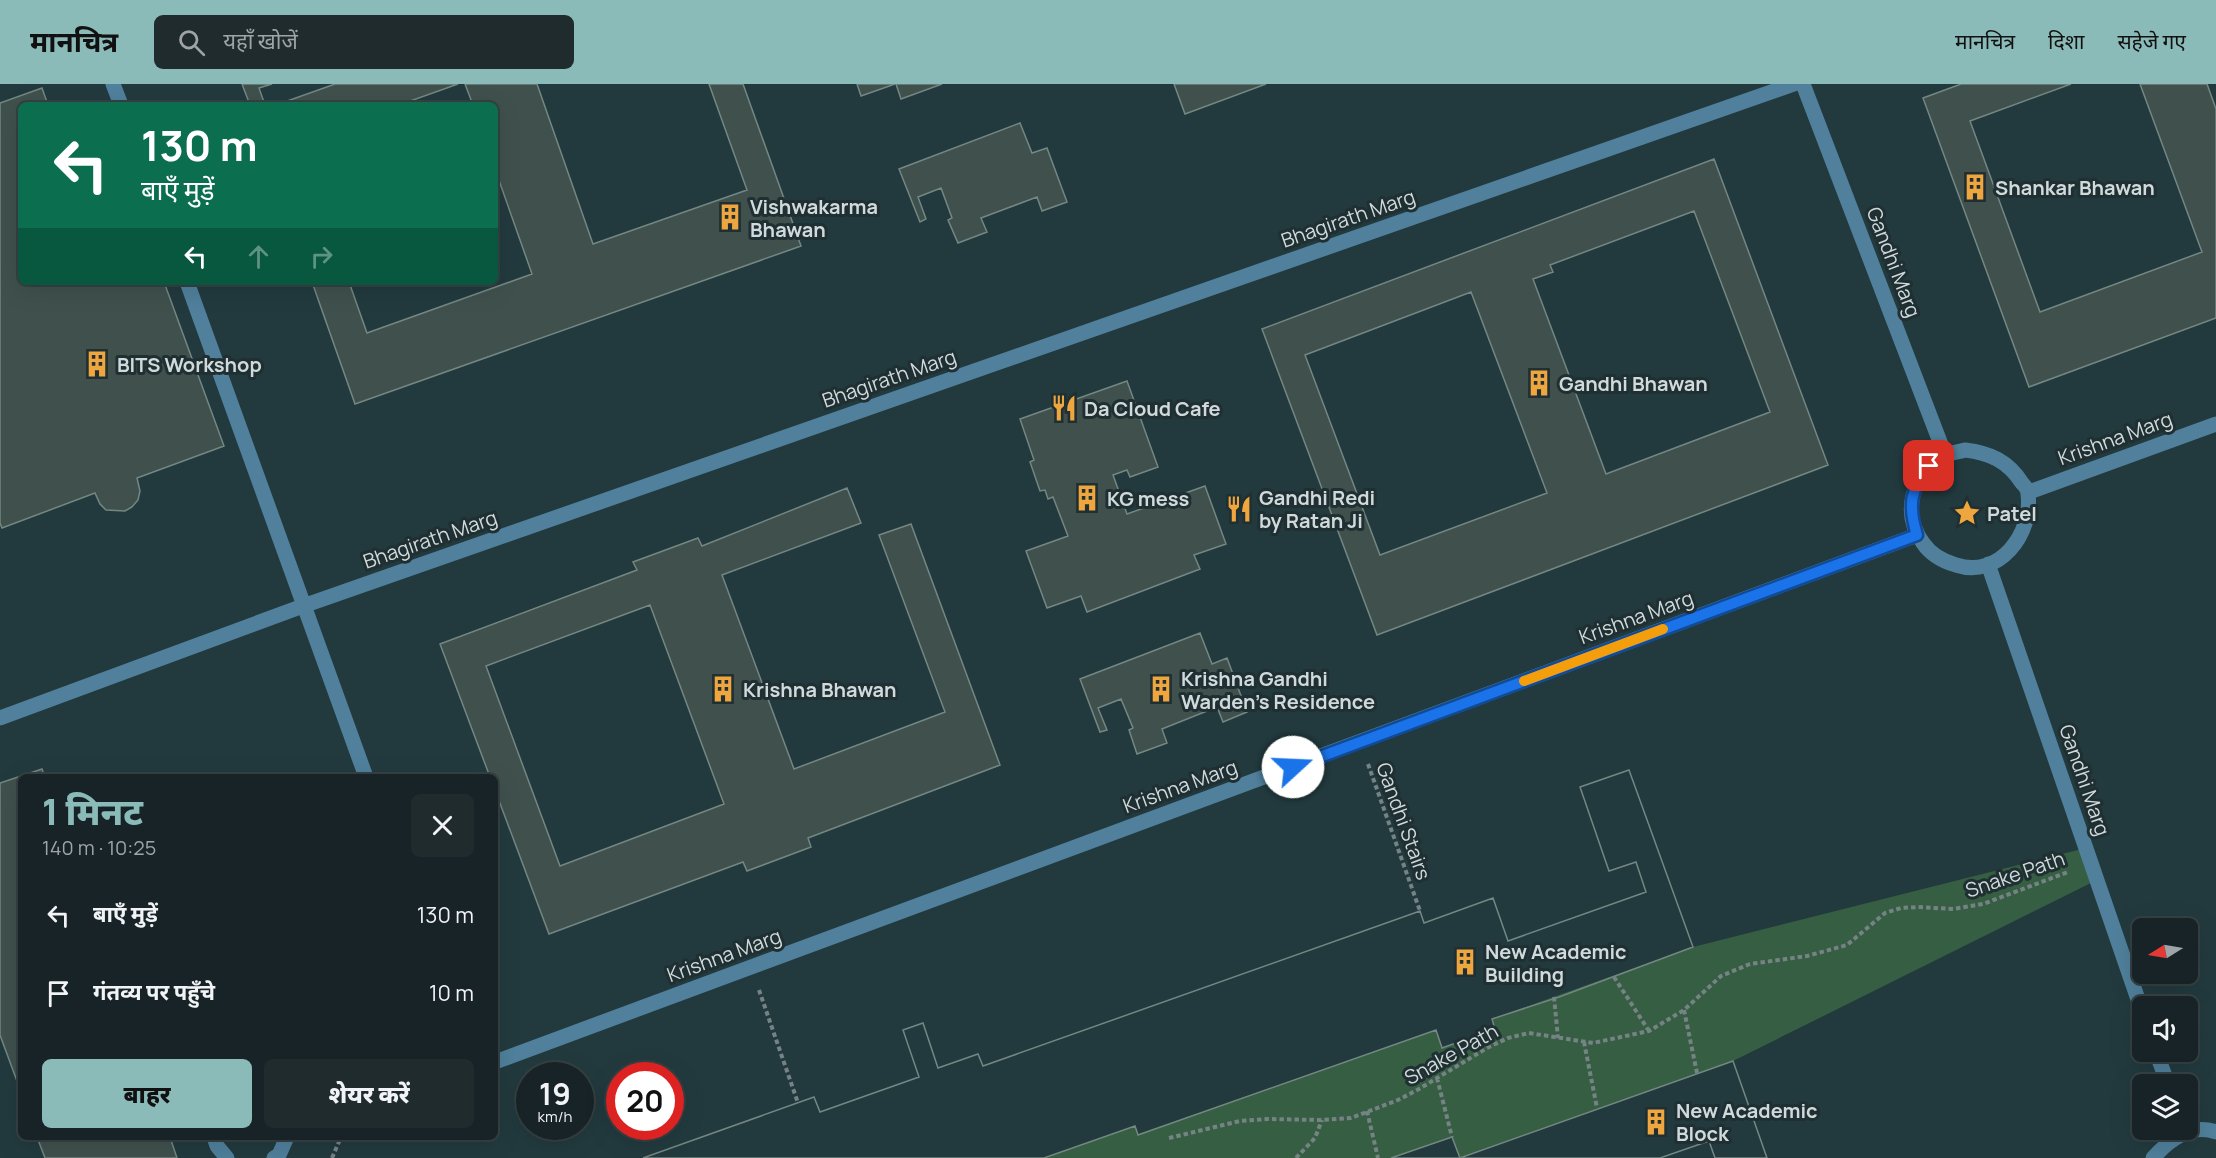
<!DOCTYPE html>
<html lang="hi">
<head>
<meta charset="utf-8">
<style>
  :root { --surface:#172326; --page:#202b2e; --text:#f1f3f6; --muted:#9ea4a7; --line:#364043; --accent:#8bbbb9 }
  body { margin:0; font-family:Manrope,"Noto Sans Devanagari",sans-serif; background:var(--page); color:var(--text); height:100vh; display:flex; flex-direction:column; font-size:22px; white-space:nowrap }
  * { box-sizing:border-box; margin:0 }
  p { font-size:20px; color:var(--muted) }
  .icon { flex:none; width:33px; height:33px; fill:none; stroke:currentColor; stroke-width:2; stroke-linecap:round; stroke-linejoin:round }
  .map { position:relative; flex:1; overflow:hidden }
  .panel { position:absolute; left:18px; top:690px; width:480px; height:366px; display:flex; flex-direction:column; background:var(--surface); border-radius:9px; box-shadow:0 6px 24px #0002,0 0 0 2px var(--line) }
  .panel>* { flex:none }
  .guide { position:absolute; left:18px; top:18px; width:480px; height:183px; border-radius:9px; box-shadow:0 6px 24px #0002,0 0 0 2px var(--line); background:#0b6e4f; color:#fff; overflow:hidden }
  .needle { width:39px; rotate:259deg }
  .tools { position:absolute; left:2132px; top:834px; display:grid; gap:12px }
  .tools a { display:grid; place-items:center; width:66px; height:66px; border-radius:9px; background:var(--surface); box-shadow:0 6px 24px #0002,0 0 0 2px var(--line); font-size:30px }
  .speed { position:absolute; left:516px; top:978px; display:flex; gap:12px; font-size:30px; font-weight:700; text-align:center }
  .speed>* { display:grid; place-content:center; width:78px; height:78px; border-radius:50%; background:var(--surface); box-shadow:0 6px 24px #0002,0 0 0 2px var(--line); line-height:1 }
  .speed small { font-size:15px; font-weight:400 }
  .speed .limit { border:9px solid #d22; background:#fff; color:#111 }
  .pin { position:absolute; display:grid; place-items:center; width:51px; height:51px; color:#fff; margin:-26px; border-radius:12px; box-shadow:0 3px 9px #0006 }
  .me { position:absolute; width:66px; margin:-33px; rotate:70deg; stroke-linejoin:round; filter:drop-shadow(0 0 4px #0008) }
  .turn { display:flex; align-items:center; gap:21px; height:126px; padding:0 24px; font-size:27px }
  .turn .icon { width:78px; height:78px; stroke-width:2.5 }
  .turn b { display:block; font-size:42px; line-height:51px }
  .lanes { display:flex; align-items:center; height:57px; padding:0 24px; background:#0003; justify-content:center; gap:30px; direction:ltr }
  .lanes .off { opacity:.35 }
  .round { display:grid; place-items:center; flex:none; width:63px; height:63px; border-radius:9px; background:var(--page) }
  .overview { display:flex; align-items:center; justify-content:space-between; height:102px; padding:0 24px }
  h1 { font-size:36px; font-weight:800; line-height:45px; color:var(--accent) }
  .button { display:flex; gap:12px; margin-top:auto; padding:12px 24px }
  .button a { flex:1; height:69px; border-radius:9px; background:var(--accent); color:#111; font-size:24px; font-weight:800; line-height:69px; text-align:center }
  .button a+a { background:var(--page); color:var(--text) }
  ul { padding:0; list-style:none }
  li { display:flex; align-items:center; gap:18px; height:78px; padding:0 24px }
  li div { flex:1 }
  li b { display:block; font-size:22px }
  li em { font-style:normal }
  header { display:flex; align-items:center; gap:36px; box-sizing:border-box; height:84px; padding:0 30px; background:var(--accent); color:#111 }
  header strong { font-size:28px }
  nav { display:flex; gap:33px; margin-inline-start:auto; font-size:21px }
  .search { width:420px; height:54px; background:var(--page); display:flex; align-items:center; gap:15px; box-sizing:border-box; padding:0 21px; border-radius:9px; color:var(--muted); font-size:22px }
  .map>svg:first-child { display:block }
  .built { fill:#223a3e; fill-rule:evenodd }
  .green { fill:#355e42 }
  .building { fill:#40514d; stroke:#748783; stroke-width:1.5; fill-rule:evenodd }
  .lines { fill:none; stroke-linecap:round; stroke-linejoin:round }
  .path { stroke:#768385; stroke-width:4; stroke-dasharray:4.5 3; stroke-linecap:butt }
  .minor { stroke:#50809c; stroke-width:15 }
  .route-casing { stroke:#114b97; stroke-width:15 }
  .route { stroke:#1a73e8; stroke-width:10 }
  .slow { stroke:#f59e0b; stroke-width:10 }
  .labels { text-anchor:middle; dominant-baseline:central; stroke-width:6; stroke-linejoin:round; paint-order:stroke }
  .poi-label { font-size:20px; font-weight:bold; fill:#d0dadc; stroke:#1f2f32; text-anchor:start }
  .street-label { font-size:20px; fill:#d0dadc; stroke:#1f2f32 }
</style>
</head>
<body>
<header>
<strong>मानचित्र</strong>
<div class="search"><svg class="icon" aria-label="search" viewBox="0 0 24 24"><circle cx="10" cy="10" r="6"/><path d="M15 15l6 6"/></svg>यहाँ खोजें</div>
<nav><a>मानचित्र</a><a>दिशा</a><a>सहेजे गए</a></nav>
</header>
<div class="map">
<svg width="2216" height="1074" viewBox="0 0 2216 1074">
  <rect width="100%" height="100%" fill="#1f2f32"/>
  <path class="built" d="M0,0H2216V1074H0ZM21,21H495V198H21ZM21,693H495V1053H21ZM2142,844H2187V890H2142ZM2142,922H2187V968H2142ZM530,992H580V1042H530ZM620,992H670V1042H620ZM2142,1000H2187V1046H2142Z"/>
  <path class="green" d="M2086,764L2097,796L1733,977L1460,1074L1452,1053L1393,1074H1044L1135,1042L1138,1050L1436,946L1443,964L1495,945L1492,935L1693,863Z"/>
  <path class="building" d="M242,0H272L259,4L265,21H250Z
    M335,0H458L399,21H276Z
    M465,0H537L593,160L747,106L709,0H743L801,162L355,320L312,198H349L367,249L532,190L495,85V21H473Z
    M857,0H895L861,12Z
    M896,0H942L901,15Z
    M1174,0H1266L1185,30Z
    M1961,0H2071L1970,37L2040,228L2202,168L2140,0H2207L2216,25V234L2029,303L1923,14Z
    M42,4L48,21H21V198H164L224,362L137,394L140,407L138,416L132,423L125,427L106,426L100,420L95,409L2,444L0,439V19Z
    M1020,39L1032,69L1047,64L1067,118L1042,127L1037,113L981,134L987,148L958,159L948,136L952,134L941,104L918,113L926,135L920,138L899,85Z
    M1714,75L1828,381L1377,551L1262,245ZM1694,127L1770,328L1606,390L1533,195L1553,188L1550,181ZM1471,208L1547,409L1380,471L1305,271Z
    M1127,297L1158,383L1130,393L1127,386L1113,391L1127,430L1205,402L1226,460L1194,471L1200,485L1087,528L1081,512L1047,524L1026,467L1068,452L1053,413L1048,415L1045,406L1040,407L1030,378L1034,376L1020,335Z
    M847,404L861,439L722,491L794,685L945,628L879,451L911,440L1000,681L808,754L811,763L747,787L743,778L549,850L495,706V693H490L440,560L637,486L633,478L698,454L702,462ZM650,521L724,720L560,782L486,582Z
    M1200,549L1212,580L1227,574L1247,628L1223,638L1217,623L1162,645L1167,659L1137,670L1129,646L1133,644L1121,615L1098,624L1107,646L1100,648L1080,595Z
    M42,685L45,693H21V1008L0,951V699Z
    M1629,686L1693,863L1559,913L1492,935L1495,945L1442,964L1436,946L1138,1051L1135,1042L1044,1074H643L814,1013L820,1028L919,993L903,946L923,939L938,984L978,970L983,982L1420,827L1424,839L1493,814L1508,857L1646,808L1636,778L1609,787L1580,703Z
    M1629,686L1693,863L1559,913L1492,935L1495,945L1442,964L1436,946L1138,1051L1135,1042L1044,1074H643L814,1013L820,1028L919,993L903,946L923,939L938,984L978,970L983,982L1420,827L1424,839L1493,814L1508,857L1646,808L1636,778L1609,787L1580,703Z
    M1733,977L1767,1074H1715L1709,1057L1660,1074H1391L1452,1053L1460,1074Z
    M1733,977L1767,1074H1715L1709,1057L1660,1074H1391L1452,1053L1460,1074Z
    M37,1053H170L177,1074H45Z"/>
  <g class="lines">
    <path class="path" d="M1368,680L1420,827
      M1614,893L1649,947
      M759,906L798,1019
      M1554,913L1558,954
      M1684,926L1697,989
      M1584,958L1597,1024
      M1437,994L1452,1053
      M1367,1027L1378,1074
      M1169,1054L1240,1037L1267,1035L1322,1036L1351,1034L1398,1016L1419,1005L1487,964L1508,954L1529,949L1593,959L1649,947L1684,926L1721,892L1750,880L1807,872L1847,861L1885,829L1901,824L1918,823L1953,825L1983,820L2068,788
      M332,1074L341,1053
      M1296,1074L1315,1054L1322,1036"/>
    <path class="minor" d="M113,0L121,21
      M1803,0L1945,371
      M187,198L366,693
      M1965,366C1990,369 2008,377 2022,399C2025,402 2028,406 2028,410C2033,450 1999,495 1956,481C1942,477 1931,471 1923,459C1901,429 1912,390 1943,372C1949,369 1958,368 1965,366Z
      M2029,408L2216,340
      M1988,480L2142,927
      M0,634L303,522L1794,0
      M2156,968L2168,1000
      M495,978L1917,451
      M214,1053L217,1062L227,1074
      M274,1074L279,1071L287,1053
      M2153,1074C2169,1056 2191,1039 2216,1048"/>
  </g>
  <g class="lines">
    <g class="route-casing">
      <path id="route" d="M1293,683L1917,451C1908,422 1910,406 1929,382"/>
    </g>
    <use href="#route" class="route"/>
    <path class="slow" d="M1524,597L1663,545"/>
  </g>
  <defs>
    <g id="building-bare" transform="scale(2.07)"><path d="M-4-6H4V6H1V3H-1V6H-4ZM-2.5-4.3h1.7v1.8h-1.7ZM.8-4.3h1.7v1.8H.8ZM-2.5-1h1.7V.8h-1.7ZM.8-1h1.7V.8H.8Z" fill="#f0a63e" stroke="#1f2f32" stroke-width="2.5" paint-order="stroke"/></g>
    <g id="restaurant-bare" transform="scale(2.07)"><path d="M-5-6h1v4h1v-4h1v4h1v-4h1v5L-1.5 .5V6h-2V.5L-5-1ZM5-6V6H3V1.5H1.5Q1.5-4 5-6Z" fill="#f0a63e" stroke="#1f2f32" stroke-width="2.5" paint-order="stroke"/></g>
    <g id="sight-bare" transform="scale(2.07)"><path d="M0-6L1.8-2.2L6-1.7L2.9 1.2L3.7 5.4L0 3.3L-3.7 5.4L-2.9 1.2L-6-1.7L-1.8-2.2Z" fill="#f0a63e" stroke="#1f2f32" stroke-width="2.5" paint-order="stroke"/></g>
  </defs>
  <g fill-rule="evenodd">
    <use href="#building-bare" x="1975" y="103"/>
    <use href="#building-bare" x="730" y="133"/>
    <use href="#building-bare" x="97" y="280"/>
    <use href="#building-bare" x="1539" y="299"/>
    <use href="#restaurant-bare" x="1064" y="324"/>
    <use href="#building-bare" x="1087" y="414"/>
    <use href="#restaurant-bare" x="1239" y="425"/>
    <use href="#sight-bare" x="1967" y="429"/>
    <use href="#building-bare" x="723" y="605"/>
    <use href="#building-bare" x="1161" y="605"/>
    <use href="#building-bare" x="1465" y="878"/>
    <use href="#building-bare" x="1656" y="1038"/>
  </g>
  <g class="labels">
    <g class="poi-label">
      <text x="1995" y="103">Shankar Bhawan</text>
      <text x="750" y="122">Vishwakarma<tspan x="750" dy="23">Bhawan</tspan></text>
      <text x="117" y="280">BITS Workshop</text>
      <text x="1559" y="299">Gandhi Bhawan</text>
      <text x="1084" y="324">Da Cloud Cafe</text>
      <text x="1259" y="413">Gandhi Redi<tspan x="1259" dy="23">by Ratan Ji</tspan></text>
      <text x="1107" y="414">KG mess</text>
      <text x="1987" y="429">Patel</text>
      <text x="1181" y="594">Krishna Gandhi<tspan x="1181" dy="23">Warden's Residence</tspan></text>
      <text x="743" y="605">Krishna Bhawan</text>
      <text x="1485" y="867">New Academic<tspan x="1485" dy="23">Building</tspan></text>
      <text x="1676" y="1026">New Academic<tspan x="1676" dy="23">Block</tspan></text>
    </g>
    <g class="street-label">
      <text transform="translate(1348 134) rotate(-19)">Bhagirath Marg</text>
      <text transform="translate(1894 178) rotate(69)">Gandhi Marg</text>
      <text transform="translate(889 294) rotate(-19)">Bhagirath Marg</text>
      <text transform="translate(2115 354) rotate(-20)">Krishna Marg</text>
      <text transform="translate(430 455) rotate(-19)">Bhagirath Marg</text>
      <text transform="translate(1636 533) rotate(-20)">Krishna Marg</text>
      <text transform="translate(2085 696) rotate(71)">Gandhi Marg</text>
      <text transform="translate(1180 702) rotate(-20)">Krishna Marg</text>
      <text transform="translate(1404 737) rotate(70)">Gandhi Stairs</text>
      <text transform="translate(2015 790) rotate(-19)">Snake Path</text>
      <text transform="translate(724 871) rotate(-20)">Krishna Marg</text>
      <text transform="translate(1451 970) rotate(-29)">Snake Path</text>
    </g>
  </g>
</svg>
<div class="tools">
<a><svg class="needle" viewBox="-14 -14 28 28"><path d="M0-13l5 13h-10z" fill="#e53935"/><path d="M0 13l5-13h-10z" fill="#9ea4a7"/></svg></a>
<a><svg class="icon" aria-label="sound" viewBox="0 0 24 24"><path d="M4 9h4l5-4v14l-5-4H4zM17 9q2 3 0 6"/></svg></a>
<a><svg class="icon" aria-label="layers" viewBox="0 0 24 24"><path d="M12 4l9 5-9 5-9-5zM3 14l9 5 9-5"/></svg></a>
</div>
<div class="speed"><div>19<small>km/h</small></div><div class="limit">20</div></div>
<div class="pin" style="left:1929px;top:382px;background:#d93025"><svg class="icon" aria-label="arrive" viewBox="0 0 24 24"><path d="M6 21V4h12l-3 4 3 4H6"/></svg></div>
<svg class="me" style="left:1293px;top:683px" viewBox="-20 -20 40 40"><circle r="19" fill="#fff"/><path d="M0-13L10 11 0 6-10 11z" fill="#1a73e8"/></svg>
<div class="guide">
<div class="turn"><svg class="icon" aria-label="left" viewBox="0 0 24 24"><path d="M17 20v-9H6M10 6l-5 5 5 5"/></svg><div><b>130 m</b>बाएँ मुड़ें</div></div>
<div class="lanes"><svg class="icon" aria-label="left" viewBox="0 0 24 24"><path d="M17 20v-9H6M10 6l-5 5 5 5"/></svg><svg class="icon off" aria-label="ahead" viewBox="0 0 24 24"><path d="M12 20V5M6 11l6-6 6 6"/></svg><svg class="icon off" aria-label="right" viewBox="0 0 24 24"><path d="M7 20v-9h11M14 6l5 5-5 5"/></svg></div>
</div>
<section class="panel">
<div class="overview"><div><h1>1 मिनट</h1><p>140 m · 10:25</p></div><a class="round"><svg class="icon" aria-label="close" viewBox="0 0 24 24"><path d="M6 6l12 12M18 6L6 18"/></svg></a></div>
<ul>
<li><svg class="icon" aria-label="left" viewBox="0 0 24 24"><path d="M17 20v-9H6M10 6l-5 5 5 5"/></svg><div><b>बाएँ मुड़ें</b></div><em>130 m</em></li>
<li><svg class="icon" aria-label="arrive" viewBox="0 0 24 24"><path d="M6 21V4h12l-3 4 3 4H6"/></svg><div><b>गंतव्य पर पहुँचे</b></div><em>10 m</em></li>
</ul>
<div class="button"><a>बाहर</a><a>शेयर करें</a></div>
</section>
</div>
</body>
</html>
